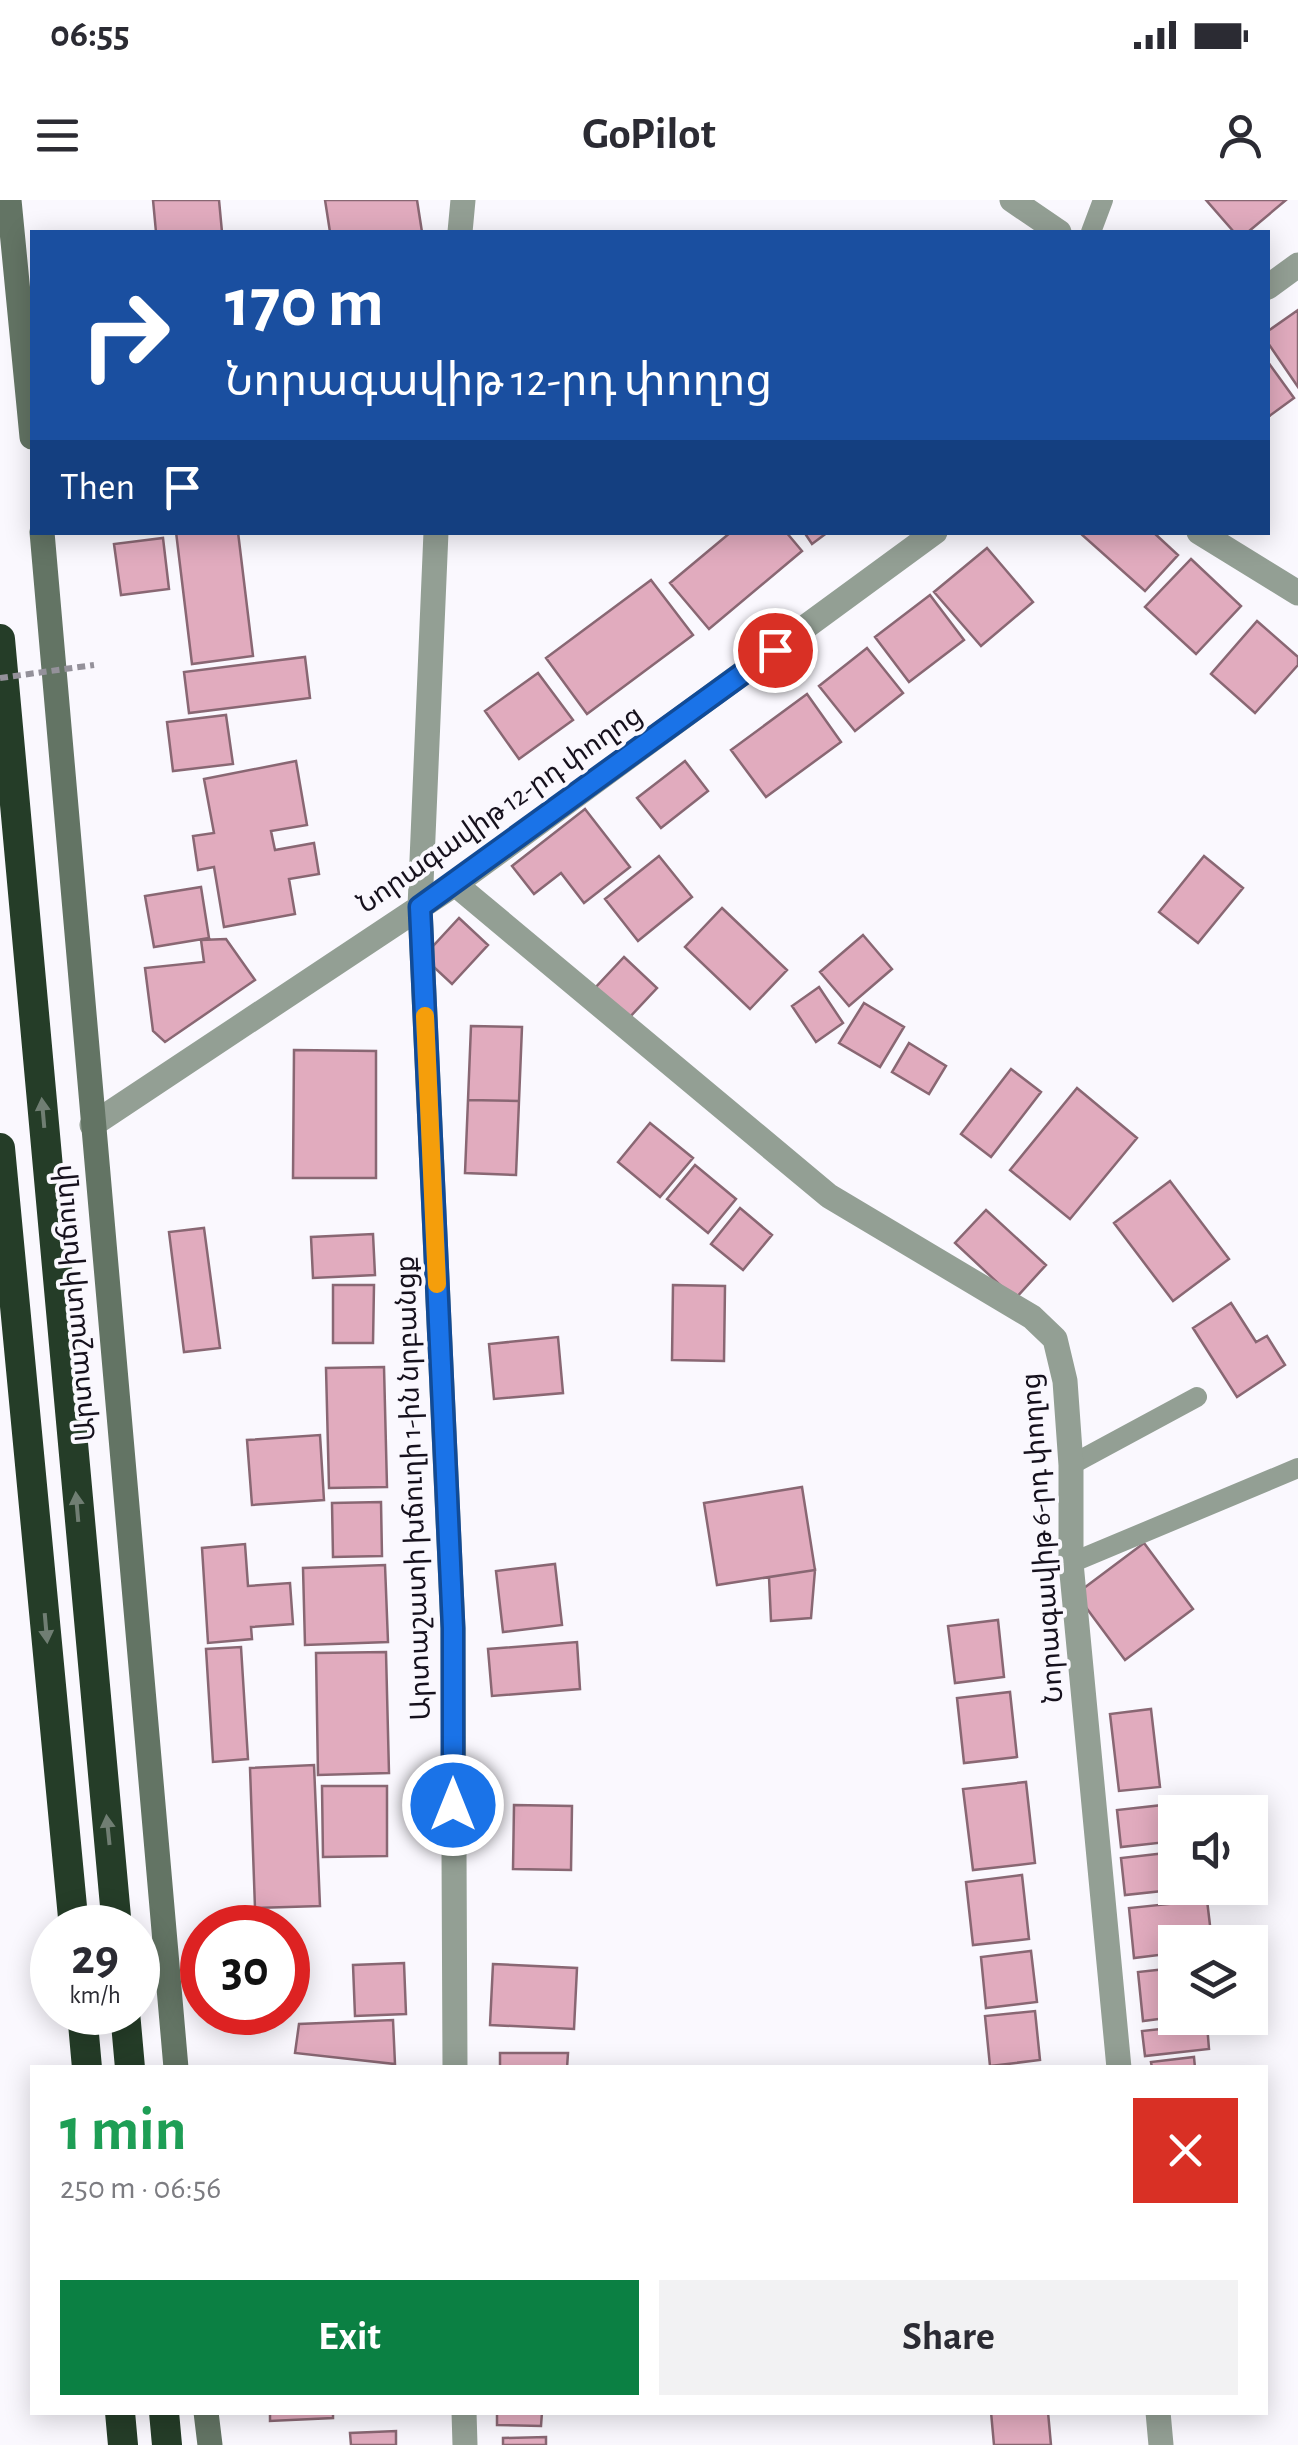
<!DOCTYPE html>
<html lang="en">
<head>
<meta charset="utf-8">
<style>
  :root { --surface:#fff; --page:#f2f2f3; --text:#2b2b33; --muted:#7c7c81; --accent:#0b8043 }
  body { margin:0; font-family:"Alegreya Sans","Noto Sans Armenian",sans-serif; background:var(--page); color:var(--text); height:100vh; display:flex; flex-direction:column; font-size:38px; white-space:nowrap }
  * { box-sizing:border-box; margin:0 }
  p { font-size:32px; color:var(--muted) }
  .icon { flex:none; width:55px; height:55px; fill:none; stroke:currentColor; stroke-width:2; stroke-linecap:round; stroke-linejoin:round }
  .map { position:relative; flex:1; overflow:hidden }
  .sheet { position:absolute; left:30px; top:1865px; width:1238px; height:350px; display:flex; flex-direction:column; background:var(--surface); border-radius:0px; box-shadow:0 5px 25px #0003 }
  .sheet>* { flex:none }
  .banner { position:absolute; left:30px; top:30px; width:1240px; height:305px; border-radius:0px; box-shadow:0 5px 25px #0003; background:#1a4fa0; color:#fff; overflow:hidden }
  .fabs { position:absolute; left:1158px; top:1595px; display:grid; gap:20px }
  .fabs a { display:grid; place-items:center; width:110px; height:110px; border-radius:0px; background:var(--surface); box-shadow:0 5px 25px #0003; font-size:50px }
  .speed { position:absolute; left:30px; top:1705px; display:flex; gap:20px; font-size:50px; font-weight:700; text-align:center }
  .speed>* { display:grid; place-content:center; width:130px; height:130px; border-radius:50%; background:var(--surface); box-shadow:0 5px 25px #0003; line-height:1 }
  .speed small { font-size:25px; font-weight:400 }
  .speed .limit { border:15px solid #d22; background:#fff; color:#111 }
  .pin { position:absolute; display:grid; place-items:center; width:85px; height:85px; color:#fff; margin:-42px; border:5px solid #fff; border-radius:50%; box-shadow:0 2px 10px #0007 }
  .me { position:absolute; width:110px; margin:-55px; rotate:0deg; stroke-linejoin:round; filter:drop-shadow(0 0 8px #0008) }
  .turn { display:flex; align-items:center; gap:35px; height:210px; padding:0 30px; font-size:45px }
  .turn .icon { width:130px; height:130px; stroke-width:2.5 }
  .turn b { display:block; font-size:70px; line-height:85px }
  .then { display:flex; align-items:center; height:95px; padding:0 30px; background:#0003; gap:20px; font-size:38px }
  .round { display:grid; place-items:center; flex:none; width:105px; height:105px; border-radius:0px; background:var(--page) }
  .headline { display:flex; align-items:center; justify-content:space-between; height:170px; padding:0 30px }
  h1 { font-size:60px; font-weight:700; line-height:75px; color:#1e9e55 }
  .button { display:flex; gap:20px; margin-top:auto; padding:20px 30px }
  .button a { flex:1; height:115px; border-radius:0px; background:var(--accent); color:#fff; font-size:40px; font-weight:700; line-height:115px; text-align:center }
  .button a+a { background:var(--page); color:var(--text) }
  .status { display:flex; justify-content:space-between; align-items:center; height:70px; padding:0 50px; background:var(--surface); direction:ltr }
  .status svg { height:28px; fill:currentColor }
  header { display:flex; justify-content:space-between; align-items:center; height:130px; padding:0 30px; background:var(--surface); font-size:45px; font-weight:700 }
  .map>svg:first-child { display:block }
  .building { fill:#e1abbe; stroke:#896773; stroke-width:2.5 }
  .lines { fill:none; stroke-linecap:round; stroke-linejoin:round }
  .lane { stroke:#939f94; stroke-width:20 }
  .street { stroke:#939f94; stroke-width:25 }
  .secondary { stroke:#637464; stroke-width:25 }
  .highway { stroke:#253d28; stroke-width:30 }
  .path-bridge { stroke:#94919a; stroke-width:6; stroke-dasharray:8 5; stroke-linecap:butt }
  .oneway { fill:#707e73 }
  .route-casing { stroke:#114b97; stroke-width:25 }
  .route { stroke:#1a73e8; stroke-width:18 }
  .slow { stroke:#f59e0b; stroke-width:18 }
  .labels { text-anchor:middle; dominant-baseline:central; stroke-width:8; stroke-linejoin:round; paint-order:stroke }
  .street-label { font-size:28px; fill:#16111d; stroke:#faf8fe }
</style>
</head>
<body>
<div class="status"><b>06:55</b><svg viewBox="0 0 49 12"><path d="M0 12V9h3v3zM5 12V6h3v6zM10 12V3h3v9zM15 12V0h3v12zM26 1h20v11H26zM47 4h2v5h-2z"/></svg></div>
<header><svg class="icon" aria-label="menu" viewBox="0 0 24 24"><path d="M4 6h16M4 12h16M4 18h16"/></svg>GoPilot<svg class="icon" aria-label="person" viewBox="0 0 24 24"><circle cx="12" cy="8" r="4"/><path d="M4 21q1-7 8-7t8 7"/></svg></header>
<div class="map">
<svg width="1298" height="2245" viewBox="0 0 1298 2245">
  <rect width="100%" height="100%" fill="#faf8fe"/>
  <path class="building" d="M153,0H219L222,32H156Z
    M325,0H417L422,32H330Z
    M1206,0H1286L1248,32H1234Z
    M1298,110V187L1268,143V131Z
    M1268,162L1294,198L1268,217Z
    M176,332H238L253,456L192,464Z
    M731,332H786L802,351L709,429L670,383Z
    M804,332H828L812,344Z
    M1153,332L1178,355L1145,391L1080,333Z
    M163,338L169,389L121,395L114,344Z
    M987,348L1033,402L981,446L934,392Z
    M1191,359L1241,406L1196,454L1145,407Z
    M651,380L693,435L587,514L546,458Z
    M930,395L964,440L909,482L875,437Z
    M1257,421L1298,457V465L1255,513L1211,474Z
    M867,448L903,493L855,531L819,486Z
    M305,457L310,498L189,513L184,472Z
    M538,473L573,520L519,559L485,511Z
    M807,494L841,542L766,597L731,550Z
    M226,515L233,564L173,571L167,522Z
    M296,561L307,625L271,631L275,650L314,643L319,674L289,679L295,714L224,727L214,667L198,670L193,636L214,633L204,579Z
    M685,561L708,591L661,628L637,598Z
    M585,609L630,667L584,703L561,673L534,694L512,666Z
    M659,656L692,697L638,741L605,699Z
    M1204,656L1243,688L1198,743L1159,712Z
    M201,687L209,738L154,747L145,696Z
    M722,708L787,770L750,809L685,747Z
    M459,718L488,745L452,784L423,757Z
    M863,735L892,769L849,806L820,772Z
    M226,739L255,780L165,842L153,831L145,768L204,762L201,740Z
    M624,757L657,788L628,819L595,788Z
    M819,787L843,823L816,842L792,806Z
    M864,803L904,827L880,867L839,843Z
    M471,826L522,827L519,901L468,900Z
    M909,843L946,866L929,894L892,872Z
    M294,850L376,851V978H293Z
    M1011,869L1041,892L991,957L961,934Z
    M1077,888L1137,938L1070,1019L1010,970Z
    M468,900L519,901L516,975L465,973Z
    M650,923L693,958L660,997L618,962Z
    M695,965L736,999L708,1033L667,999Z
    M1170,981L1229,1059L1173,1101L1114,1023Z
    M740,1008L772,1035L743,1070L711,1044Z
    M986,1010L1046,1065L1015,1099L955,1043Z
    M204,1028L220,1148L184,1152L169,1032Z
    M373,1034L375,1075L313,1078L311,1037Z
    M333,1085H374L373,1143H333Z
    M673,1085L725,1086L724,1161L672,1160Z
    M1231,1103L1256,1142L1267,1136L1285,1165L1237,1197L1193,1128Z
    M558,1137L563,1193L494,1199L489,1144Z
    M384,1167L387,1287L329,1288L326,1168Z
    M320,1235L324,1300L252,1305L247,1240Z
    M802,1287L815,1370L717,1385L704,1303Z
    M381,1302L382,1356L333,1357L332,1303Z
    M1144,1343L1193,1409L1125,1460L1076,1394Z
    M245,1344L248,1386L290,1383L293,1424L251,1427L252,1439L208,1443L202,1348Z
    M555,1364L562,1425L503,1432L496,1371Z
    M385,1365L388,1442L305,1445L303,1368Z
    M815,1370L811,1418L771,1421L769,1377Z
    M998,1420L1004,1477L955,1483L948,1426Z
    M577,1442L580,1489L492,1496L488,1449Z
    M241,1447L248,1559L213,1562L206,1449Z
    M386,1452L389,1573L318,1575L316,1453Z
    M1010,1492L1017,1557L964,1563L957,1498Z
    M1151,1509L1160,1587L1119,1591L1110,1514Z
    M314,1565L320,1706L255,1708L250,1568Z
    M1026,1582L1035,1663L973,1670L963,1589Z
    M322,1586H387V1656L323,1657Z
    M514,1605L572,1606L571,1670L513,1669Z
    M1163,1605L1167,1642L1121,1647L1117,1610Z
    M1175,1652V1688L1181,1689L1125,1695L1121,1658Z
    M1022,1675L1029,1739L973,1745L966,1682Z
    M1207,1700L1212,1742H1175V1753L1134,1758L1129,1708Z
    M269,1723V1728H238V1725Z
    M1031,1751L1037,1802L986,1808L981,1757Z
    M404,1763L406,1814L355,1816L353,1765Z
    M493,1764L577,1768L574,1829L490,1825Z
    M1175,1768V1817L1143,1821L1138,1772Z
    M1035,1811L1040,1860L990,1866L985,1816Z
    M393,1820L395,1864L295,1853L299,1824Z
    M1207,1824L1209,1849L1145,1856L1142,1831Z
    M500,1853H568L567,1868H500Z
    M1194,1857L1195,1868H1152L1151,1862Z
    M270,2212H333V2218L270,2221Z
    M497,2212H542L541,2226L497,2225Z
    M991,2212H1048L1051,2245H994Z
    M396,2231V2245H351L350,2233Z
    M546,2237V2245H503V2238Z"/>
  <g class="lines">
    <path class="lane" d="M1091,32L1103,0
      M1071,1265L1197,1197
      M1071,1363L1298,1268"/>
    <path class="street" d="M1012,0L1059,32
      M460,32L463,0
      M1268,87L1298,65
      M436,332L420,707L453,1429L455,1868
      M1199,332L1298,393
      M455,684L829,996L1032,1117L1055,1139L1065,1181L1071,1265V1363L1119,1868
      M92,925L455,684L935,332
      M464,2212L465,2245
      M1158,2212L1161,2245"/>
    <path class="secondary" d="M9,0L32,237
      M42,332L176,1868
      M206,2212L210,2245"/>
    <path class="highway" d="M0,439L117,1728
      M0,948L74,1728
      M82,1812L87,1868
      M125,1812L130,1868
      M120,2212L123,2245
      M164,2212L167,2245"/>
    <path class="path-bridge" d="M0,478L94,465"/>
  </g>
  <defs><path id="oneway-solid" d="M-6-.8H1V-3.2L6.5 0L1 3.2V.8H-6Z" transform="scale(2.5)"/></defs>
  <g class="oneway">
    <use href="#oneway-solid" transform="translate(43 913) rotate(-95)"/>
    <use href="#oneway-solid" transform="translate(77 1307) rotate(-95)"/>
    <use href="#oneway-solid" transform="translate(46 1428) rotate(85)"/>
    <use href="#oneway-solid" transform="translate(108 1630) rotate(-96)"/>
  </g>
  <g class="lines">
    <g class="route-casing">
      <path id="route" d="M453,1605V1428L420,707L775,450"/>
    </g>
    <use href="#route" class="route"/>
    <path class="slow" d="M425,816L437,1084"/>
  </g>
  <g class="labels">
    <g class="street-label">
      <text transform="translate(500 610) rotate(-35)">Նորագավիթ 12-րդ փողոց</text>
      <text transform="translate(75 1103) rotate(-95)">Արտաշատի խճուղի</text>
      <text transform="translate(414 1288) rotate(-92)">Արտաշատի խճուղի 1-ին նրբանցք</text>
      <text transform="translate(1043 1338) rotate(-94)">Նորագավիթ 6-րդ փողոց</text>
    </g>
  </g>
</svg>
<div class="fabs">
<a><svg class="icon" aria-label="sound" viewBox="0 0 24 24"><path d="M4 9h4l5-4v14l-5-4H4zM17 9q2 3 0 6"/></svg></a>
<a><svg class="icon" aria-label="layers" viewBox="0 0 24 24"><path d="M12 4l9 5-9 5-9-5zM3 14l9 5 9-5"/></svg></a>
</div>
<div class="speed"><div>29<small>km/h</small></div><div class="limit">30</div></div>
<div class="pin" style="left:775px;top:450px;background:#d93025"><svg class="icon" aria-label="arrive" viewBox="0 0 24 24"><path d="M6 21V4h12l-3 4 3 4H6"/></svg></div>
<svg class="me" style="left:453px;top:1605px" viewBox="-20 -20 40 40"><circle r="17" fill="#1a73e8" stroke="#fff" stroke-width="3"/><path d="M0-11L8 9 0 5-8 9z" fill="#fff"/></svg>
<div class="banner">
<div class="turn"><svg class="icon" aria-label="right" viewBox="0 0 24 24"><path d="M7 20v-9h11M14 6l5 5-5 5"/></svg><div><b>170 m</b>Նորագավիթ 12-րդ փողոց</div></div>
<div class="then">Then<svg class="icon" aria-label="arrive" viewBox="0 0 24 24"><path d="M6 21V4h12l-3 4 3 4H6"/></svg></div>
</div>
<section class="sheet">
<div class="headline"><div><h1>1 min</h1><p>250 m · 06:56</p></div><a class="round" style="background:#d93025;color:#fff"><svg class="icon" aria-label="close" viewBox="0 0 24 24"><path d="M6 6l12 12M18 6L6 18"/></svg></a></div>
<div class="button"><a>Exit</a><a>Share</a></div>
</section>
</div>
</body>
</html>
